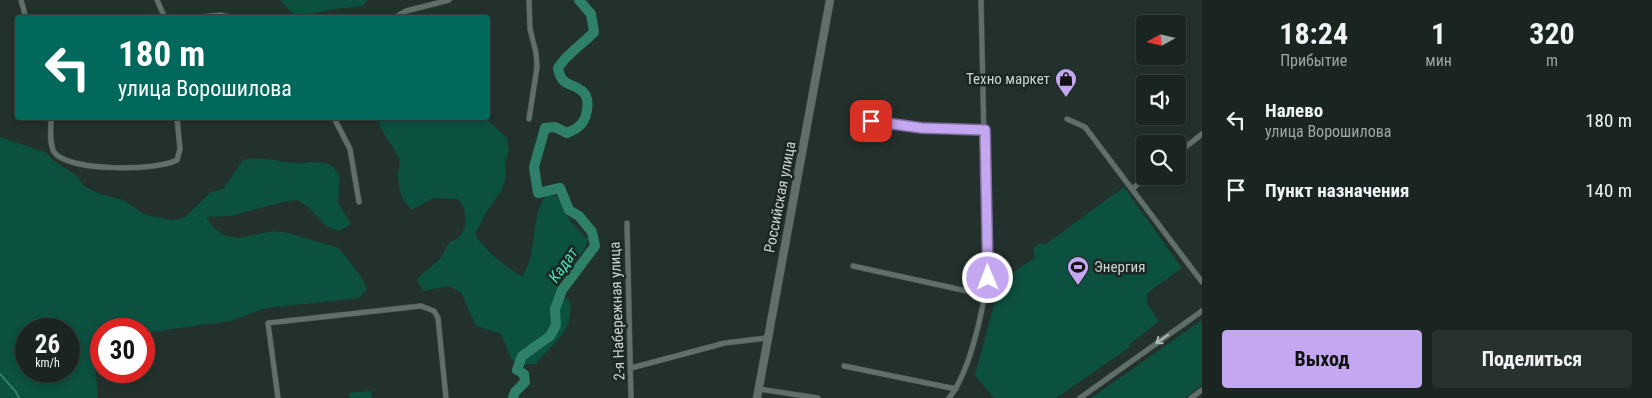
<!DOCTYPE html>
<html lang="ru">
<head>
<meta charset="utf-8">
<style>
  :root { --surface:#1a2521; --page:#27312e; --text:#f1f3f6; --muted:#9fa5a5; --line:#38423f; --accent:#c4a7f1 }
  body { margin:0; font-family:"Roboto Condensed",sans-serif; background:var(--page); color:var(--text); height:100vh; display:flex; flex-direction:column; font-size:19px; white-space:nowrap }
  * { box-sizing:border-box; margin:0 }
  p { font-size:16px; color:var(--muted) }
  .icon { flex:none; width:28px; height:28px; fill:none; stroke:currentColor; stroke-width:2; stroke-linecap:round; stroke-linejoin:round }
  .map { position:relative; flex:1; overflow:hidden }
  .panel { display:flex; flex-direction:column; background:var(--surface); width:450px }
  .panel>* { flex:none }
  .banner { position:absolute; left:15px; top:15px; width:475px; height:105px; border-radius:5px; box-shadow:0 2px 8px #0003,0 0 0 1px var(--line); background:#00695c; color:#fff; overflow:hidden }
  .needle { width:32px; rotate:262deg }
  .controls { position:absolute; left:1136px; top:15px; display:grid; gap:10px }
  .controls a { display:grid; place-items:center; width:50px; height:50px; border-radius:5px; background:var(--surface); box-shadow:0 2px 8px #0003,0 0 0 1px var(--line); font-size:25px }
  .speed { position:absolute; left:15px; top:318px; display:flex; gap:10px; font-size:25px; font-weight:700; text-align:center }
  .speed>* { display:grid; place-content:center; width:65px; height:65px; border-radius:50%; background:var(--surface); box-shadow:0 2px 8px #0003,0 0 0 1px var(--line); line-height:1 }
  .speed small { font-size:12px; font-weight:400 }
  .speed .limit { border:8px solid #d22; background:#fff; color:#111 }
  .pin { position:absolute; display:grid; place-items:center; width:42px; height:42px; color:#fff; margin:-21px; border-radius:10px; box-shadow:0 2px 8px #0006 }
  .me { position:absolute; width:55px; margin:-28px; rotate:359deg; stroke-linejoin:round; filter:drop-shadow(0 0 4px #0008) }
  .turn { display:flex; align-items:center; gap:18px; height:105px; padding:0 20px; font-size:22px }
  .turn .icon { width:65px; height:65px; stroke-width:2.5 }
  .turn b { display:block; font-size:35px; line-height:42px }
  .eta { display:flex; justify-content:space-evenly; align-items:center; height:85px; text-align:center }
  .eta b { font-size:30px; font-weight:700; line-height:35px }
  .action { display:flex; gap:10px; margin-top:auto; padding:10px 20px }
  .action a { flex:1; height:58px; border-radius:5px; background:var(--accent); color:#111; font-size:20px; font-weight:700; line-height:58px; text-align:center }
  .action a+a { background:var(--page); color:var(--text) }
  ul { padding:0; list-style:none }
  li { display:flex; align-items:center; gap:15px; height:70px; padding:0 20px }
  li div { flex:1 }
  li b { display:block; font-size:19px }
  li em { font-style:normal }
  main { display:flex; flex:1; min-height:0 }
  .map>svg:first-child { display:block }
  .green { fill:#0c503f; fill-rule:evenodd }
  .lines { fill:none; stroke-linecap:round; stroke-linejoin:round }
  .stream { stroke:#2e8068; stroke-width:2 }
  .river { stroke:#2e8068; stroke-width:10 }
  .street-casing { stroke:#414d49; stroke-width:6 }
  .secondary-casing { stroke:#414d49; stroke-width:9 }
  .street { stroke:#606f69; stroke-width:5 }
  .secondary { stroke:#606f69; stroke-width:8 }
  .oneway { stroke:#b0bbb6 }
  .route-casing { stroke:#7f6d9d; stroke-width:12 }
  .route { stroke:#c4a7f1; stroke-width:9 }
  .labels { text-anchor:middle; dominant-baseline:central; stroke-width:5; stroke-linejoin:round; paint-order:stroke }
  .poi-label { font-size:15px; fill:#cbd4d0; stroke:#1a2722; text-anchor:end }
  .street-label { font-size:15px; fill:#cbd4d0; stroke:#1a2722 }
  .water-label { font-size:16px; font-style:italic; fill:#49deb5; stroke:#1a2722 }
</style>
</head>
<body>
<main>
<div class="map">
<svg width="1202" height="398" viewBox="0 0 1202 398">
  <rect width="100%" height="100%" fill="#23312c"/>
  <path class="green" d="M280,0H368L362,6L334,9L296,17Z
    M377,118H485L507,138L509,150L505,163L506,176L502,190L487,211L475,234C482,248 508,269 522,276C539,252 529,216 547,194L558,197L571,222L588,240C580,265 558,267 558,294L569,300C577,330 552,343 536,364L523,365L512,360L501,334L476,326L461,292L448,286L423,291L417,280C424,270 435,266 442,256C445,252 446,246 450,242C453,240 458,239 460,236C469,224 466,209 458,199L433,198L412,210C401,200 398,189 398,175C398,169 401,165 399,159C393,144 381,133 377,118Z
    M0,137L45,152L54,161L76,175L84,186L98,193L123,200L146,215L171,220L184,218L211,192L223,189L243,160C262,156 275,161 294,163C306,164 322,159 333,167C335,169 338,174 340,176L338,203L351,224L340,231L327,227L308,207L297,200L283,202L231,216L206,217L214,228L225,236L238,238L274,231L288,233L339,248L362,278L367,289L359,298L267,308L230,321L144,333V329H101V338L93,339L98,398H0ZM26,329H69V371H26Z
    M1124,187L1182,268L1147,293V304L1159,321L1129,345L1130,347L1056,398H994L975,375L1001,280L1035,258L1033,249L1040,243L1046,244Z
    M1202,320V385L1184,398H1091Z
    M371,391L372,398H350L349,393Z"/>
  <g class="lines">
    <path class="stream" d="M0,374L16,392L19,398"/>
    <path class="river" d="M513,398L515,392L525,382L524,374L517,370L522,356L550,336L556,325L555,309L562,290L595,246L592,232L579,216L569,210L560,188L538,193L534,167L545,128L555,127L567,133C571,131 575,130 578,127C587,121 592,99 582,91C570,81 562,88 558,68C567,53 582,45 594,32L591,14L579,0"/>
    <g class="street-casing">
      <path id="street" d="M21,0L26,18
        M157,0L165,18
        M529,0L530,29L536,53L537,67L529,119
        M190,18L220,15L237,18
        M394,18L406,11L449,0
        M51,118C51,128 49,143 54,152C67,172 158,171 177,160L180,149L177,118
        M334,118L350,149L359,202
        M1067,119L1085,127L1202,282
        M871,121L922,128L985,130
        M1178,153L1202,134
        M1132,189L1148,176
        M627,223L631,398
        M853,266L985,295
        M844,366L956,389
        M631,368L725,343L767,338
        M759,389L818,398
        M278,398L268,323L421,306L434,311L438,318L446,398
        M949,398C970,372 983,311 987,278L981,0
        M1080,398L1202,311
        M1191,398L1202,390"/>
    </g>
    <g class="secondary-casing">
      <path id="secondary" d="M757,398L830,0"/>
    </g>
    <use href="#street" class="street"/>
    <use href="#secondary" class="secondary"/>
  </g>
  <defs><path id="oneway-shaft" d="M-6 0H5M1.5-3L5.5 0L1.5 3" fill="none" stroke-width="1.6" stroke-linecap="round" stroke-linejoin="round" transform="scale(1.25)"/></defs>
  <use class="oneway" href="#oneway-shaft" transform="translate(1162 339) rotate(145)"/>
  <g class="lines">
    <g class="route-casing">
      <path id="route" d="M871,121L922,128L985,130L988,278"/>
    </g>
    <use href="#route" class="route"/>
  </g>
  <defs>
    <g id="shop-pin" transform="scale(1.125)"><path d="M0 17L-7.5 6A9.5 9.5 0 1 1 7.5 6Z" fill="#c4a7f1" stroke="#1a2722"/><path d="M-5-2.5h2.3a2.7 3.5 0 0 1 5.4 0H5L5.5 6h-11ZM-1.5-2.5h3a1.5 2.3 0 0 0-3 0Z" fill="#111"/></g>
    <g id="stadium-pin" transform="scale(1.125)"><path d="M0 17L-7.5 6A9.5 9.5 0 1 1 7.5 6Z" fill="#c4a7f1" stroke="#1a2722"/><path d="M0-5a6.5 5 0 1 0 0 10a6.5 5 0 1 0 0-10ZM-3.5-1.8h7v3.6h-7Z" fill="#111"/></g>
  </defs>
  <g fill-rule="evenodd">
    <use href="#shop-pin" x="1066" y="79"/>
    <use href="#stadium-pin" x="1078" y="267"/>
  </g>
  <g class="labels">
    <g class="poi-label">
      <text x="1050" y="79">Техно маркет</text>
      <text x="1094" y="267" text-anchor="start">Энергия</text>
    </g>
    <g class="street-label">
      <text transform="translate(780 197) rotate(-79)">Российская улица</text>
      <text transform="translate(617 311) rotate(-92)">2-я Набережная улица</text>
    </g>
    <g class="water-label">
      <text transform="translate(563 265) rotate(-55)">Кадат</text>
    </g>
  </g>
</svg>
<div class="controls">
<a><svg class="needle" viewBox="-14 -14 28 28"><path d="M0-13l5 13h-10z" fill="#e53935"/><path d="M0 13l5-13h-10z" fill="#9fa5a5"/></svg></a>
<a><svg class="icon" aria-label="sound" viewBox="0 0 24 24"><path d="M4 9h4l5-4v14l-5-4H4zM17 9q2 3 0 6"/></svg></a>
<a><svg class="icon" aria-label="search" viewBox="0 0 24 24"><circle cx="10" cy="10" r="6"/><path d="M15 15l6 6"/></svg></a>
</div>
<div class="speed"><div>26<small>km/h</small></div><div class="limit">30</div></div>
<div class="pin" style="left:871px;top:121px;background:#d93025"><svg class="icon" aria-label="arrive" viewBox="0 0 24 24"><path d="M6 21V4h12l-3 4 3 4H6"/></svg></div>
<svg class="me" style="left:988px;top:278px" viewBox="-20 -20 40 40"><circle r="17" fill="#c4a7f1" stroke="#fff" stroke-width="3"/><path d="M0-11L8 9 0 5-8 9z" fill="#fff"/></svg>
<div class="banner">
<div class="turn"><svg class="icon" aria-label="left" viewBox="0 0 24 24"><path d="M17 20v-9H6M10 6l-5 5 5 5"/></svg><div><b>180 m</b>улица Ворошилова</div></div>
</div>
</div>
<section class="panel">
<div class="eta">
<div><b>18:24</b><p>Прибытие</p></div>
<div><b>1</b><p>мин</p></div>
<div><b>320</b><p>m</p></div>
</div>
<ul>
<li><svg class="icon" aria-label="left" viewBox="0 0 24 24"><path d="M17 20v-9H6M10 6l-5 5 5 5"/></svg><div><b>Налево</b><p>улица Ворошилова</p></div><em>180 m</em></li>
<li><svg class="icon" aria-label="arrive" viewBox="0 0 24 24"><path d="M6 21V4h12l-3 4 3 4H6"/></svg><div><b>Пункт назначения</b></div><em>140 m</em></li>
</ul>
<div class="action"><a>Выход</a><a>Поделиться</a></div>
</section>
</main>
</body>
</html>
